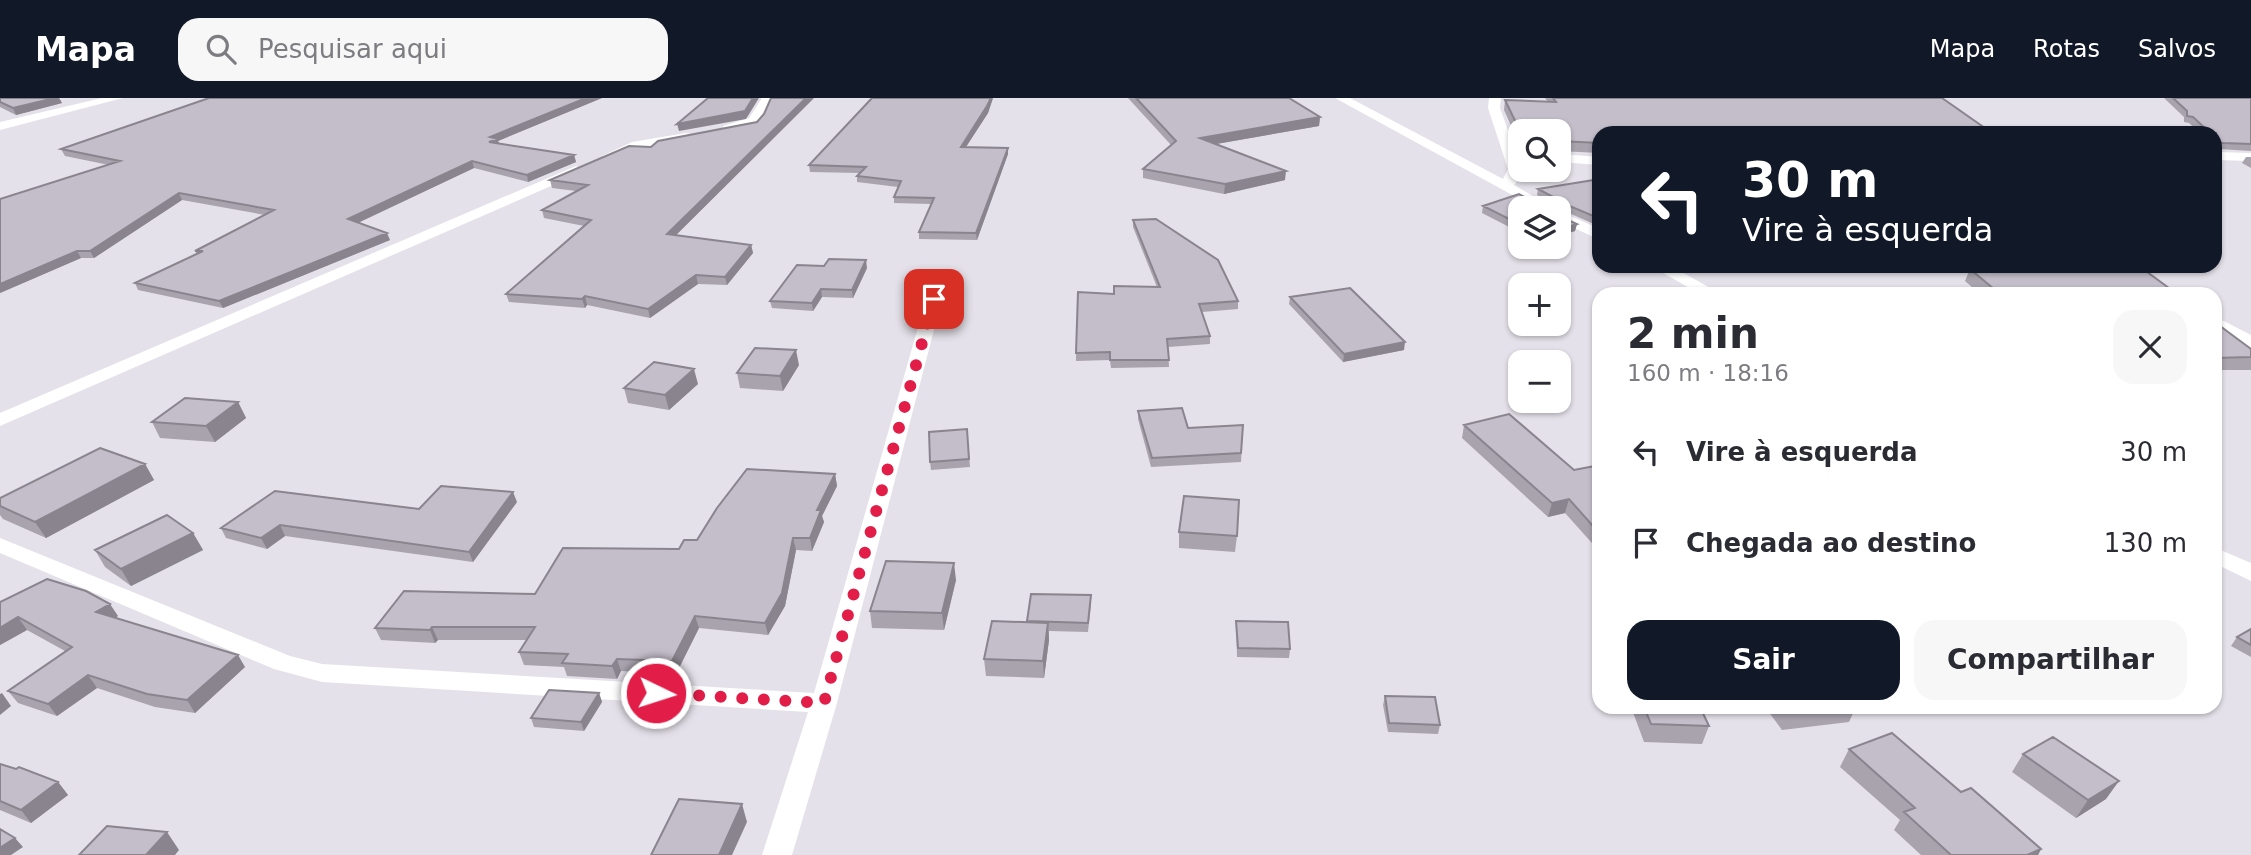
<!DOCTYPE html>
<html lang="pt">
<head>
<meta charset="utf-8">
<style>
  :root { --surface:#fff; --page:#f7f7f7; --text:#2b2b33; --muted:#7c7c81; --accent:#111827 }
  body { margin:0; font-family:"DejaVu Sans",sans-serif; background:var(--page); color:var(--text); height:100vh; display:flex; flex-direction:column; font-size:26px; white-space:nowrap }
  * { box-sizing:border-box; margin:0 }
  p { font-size:23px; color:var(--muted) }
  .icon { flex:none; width:38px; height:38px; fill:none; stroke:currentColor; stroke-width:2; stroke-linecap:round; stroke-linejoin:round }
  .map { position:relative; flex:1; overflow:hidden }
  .drawer { position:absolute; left:1592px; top:189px; width:630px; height:427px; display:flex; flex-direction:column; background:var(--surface); border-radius:21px; box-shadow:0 2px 5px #0004 }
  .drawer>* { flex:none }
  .top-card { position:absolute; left:1592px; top:28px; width:630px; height:147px; border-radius:21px; box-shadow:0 2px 5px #0004; background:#111827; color:#fff; overflow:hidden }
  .controls { position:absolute; left:1508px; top:21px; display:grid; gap:14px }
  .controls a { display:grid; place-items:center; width:63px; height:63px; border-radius:14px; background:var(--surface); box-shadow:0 2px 5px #0004; font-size:35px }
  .pin { position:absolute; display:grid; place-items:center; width:60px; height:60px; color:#fff; margin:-30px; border-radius:14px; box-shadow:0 4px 10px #0006 }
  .me { position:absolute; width:77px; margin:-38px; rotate:94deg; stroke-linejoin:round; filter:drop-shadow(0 0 5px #0008) }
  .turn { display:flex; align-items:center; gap:24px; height:147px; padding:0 35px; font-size:32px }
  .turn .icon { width:91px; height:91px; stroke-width:2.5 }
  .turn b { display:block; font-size:49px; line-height:60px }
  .round { display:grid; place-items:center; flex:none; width:74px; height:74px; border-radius:21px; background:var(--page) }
  .summary { display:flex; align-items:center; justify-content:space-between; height:119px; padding:0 35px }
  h1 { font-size:42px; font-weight:800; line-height:52px }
  .button { display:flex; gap:14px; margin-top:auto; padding:14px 35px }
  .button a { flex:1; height:80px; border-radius:21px; background:var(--accent); color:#fff; font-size:28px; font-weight:800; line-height:80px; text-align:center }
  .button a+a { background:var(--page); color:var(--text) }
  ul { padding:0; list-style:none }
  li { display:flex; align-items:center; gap:21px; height:91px; padding:0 35px }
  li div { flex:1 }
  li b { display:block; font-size:26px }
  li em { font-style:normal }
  header { display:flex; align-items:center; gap:42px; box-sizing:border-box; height:98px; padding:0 35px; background:var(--accent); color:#fff }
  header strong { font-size:33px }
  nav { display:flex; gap:38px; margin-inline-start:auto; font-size:24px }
  .search { width:490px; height:63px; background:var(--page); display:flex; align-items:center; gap:18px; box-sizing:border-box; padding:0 24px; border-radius:21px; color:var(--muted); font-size:26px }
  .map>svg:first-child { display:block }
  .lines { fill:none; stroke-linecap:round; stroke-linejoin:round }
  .minor { fill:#fff; fill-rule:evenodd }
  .wall { fill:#a9a3ae }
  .shaded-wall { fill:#89848d }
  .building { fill:#c4bdca; stroke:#89848d; stroke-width:2 }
  .route { stroke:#e11d48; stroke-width:12; stroke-dasharray:0 21.6 }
</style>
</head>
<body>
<header>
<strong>Mapa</strong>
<div class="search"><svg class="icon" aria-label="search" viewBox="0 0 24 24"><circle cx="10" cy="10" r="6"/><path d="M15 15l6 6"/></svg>Pesquisar aqui</div>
<nav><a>Mapa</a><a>Rotas</a><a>Salvos</a></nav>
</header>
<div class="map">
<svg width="2251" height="757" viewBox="0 0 2251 757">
  <rect width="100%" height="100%" fill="#e5e1ea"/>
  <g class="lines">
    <path class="minor" d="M102,0H123L0,32V24Z
      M762,0H774C764,21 749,38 723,34V28L749,20Z
      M1335,0H1350L1503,81L1508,71L1488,10L1489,0H1501L1500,10L1522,72L1521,79L1514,87L1554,110H1536Z
      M686,35L691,36V42L640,51L609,62L602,58L632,44Z
      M2216,54L2251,55V63L2216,62Z
      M1559,56L1600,59V67L1559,64Z
      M576,68L583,72L581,75L0,328V315Z
      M1559,113L1600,131V142L1559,123Z
      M1651,168H1671L1721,196H1700Z
      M934,196L942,201L837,605L792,757H762L808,614L322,584L274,571L0,455V440L290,558L322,566L814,595L926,201Z
      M2216,219L2251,237V250L2216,231Z
      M2216,450L2251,465V483L2216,466Z"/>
  </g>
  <path class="wall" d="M0,0H59L62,5L16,17L0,9Z
    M209,0H602L498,43L499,46L574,57L576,64L528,84L474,70L358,125L390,142L223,210L138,192L135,185L197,156L195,153L265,117L182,102L94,160H81L0,195L109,67L65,58L61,51Z
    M814,0L676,137L751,147L753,155L727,187L698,186L650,220L587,207L585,210L509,204L506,196L584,128L544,120L542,112L576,93L552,90L550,82L651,49L757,24Z
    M872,0H993L988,15L966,49L1008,56L977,142L919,141V134L931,106L894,105V99L898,89L857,84V78L859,75L810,74L809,67Z
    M1128,0H1289L1320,19L1319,28L1216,46L1285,82L1224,96L1143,80V71L1171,47Z
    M1545,0H1942L1600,35V55L1559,53V33H1521V50L1504,12L1505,2L1548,4Z
    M2164,0H2251V53L2219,51L2216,50V35H2200L2189,25L2184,24V19Z
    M2246,59H2251V70L2242,65Z
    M1600,81V126L1596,127L1560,111L1559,118L1577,126L1575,133L1559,138V110H1521V135L1482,115L1483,108L1552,106L1537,97L1538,91Z
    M1133,122L1238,203V211L1202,214L1210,238V246L1168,249L1169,269L1111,270L1110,262L1076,263V255L1114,196L1157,189L1133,129Z
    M1979,168H2139L2177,196H1980L1965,183L1970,171L1983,172Z
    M867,170L853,200L822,199L813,213L772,210L770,203Z
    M1290,199L1404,252L1343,264L1289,206Z
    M2216,225L2251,251V272H2216Z
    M799,267L783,293L740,290L737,275Z
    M698,286L669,312L628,305L624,290Z
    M238,304L246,320L215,344L160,340L152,324Z
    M1138,313L1188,330L1243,327L1241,364L1151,369L1138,321Z
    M1464,327L1574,372L1600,367V454L1565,415L1548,419L1462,340Z
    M967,331L970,369L931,372L930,364Z
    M145,366L154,382L46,440L3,421L0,417V400Z
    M835,376L837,388L822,418L824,424L812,453L796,452L785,508L768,537L699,530L676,576L621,573L617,581L567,578L564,569L524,567L519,554L527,542H438L435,545L381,542L375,530L535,496L679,451Z
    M517,404L473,464L285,438L267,451L226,440L221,430L419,411Z
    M1179,434L1237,438L1235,454L1179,450Z
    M193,435L203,452L131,488L105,469L95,452Z
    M956,482L944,532L872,530L870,513Z
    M0,504L118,518L115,520L245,569L195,615L155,609L97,590L57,618L18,605L8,593L65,553L27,532L0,547Z
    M1091,506L1088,534L1049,533V542L1044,580L986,578L984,561L1027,524Z
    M1236,523L1290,551L1289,560L1237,559Z
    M2251,531V559L2231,548L2237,539Z
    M599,595L602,604L584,633L534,629L531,620Z
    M1385,598L1440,627L1438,636L1388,634L1383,607Z
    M1631,609H1700L1709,628L1702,646L1644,644Z
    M1765,609H1856L1849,624L1782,632Z
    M1849,651L2041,751L2038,757H1921L1894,732L1900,722L1840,669Z
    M2023,656L2106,701L2076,720L2012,674Z
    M0,666L58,684L68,697L31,725L0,712Z"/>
  <path class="shaded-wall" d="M55,0H59L62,5L16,17L13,10Z
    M586,0H602L498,43L500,47L491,51L490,39Z
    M753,0H759L746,21L679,33L677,26Z
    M806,0H814L669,144L667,136Z
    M991,0H993L988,15L962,55L961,49Z
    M1320,19L1319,28L1199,49L1200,40Z
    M1008,50V56L977,142L976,135Z
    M574,57L576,64L528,84L527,77Z
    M472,63L474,70L351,128L348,121Z
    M1286,73L1285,82L1224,96L1225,86Z
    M179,95L182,102L94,160L90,153Z
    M1577,126L1575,133L1559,138V132Z
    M387,135L390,142L223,210L219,203Z
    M751,147L753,155L727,187L725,179Z
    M77,153L81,160L0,195V186Z
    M866,162L867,170L853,200L852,192Z
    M696,177L698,186L650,220L648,211Z
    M821,191L822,199L813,213L812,205Z
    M585,198L587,207L585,210L582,201Z
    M1405,244L1404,252L1343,264L1344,256Z
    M796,252L799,267L783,293L780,278Z
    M694,271L698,286L669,312L665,297Z
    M238,304L246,320L215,344L206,328Z
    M145,366L154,382L46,440L35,424Z
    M835,376L837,388L822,418L824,424L812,453L810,440L817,412Z
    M513,394L517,404L473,464L469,454Z
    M1569,401L1565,415L1548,419L1552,405Z
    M280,427L285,438L267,451L261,440Z
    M193,435L203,452L131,488L121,471Z
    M793,440L796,452L785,508L768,537L765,525Z
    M954,465L956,482L944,532L942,515Z
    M110,506L118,518L104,526L96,514Z
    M695,518L699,530L676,576L672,563Z
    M18,519L27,532L0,547V530Z
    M1048,525L1049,542L1044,580L1043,563Z
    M432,529L438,542L435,545L430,532Z
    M238,557L245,569L195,615L187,602Z
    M617,561L621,573L617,581L612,568Z
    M88,577L97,590L57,618L48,606Z
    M2,595L11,608L0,617V596Z
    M599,595L602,604L584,633L581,624Z
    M2119,683L2106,701L2076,720L2088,702Z
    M58,684L68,697L31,725L21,712Z
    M742,706L747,724L732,757H719Z
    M167,734L179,752L175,757H146Z
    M15,740L23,749L11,757H0V750Z
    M2041,751L2038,757H2027Z"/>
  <path class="building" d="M0,0H55L13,10L0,4Z
    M209,0H586L490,39L498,41L489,44L574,57L527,77L472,63L348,121L387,135L219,203L135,185L203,153H195L274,112L179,95L90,153H77L0,186V101L120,63L61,51Z
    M708,0H753L745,13L677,26Z
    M771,0H806L667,136L751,147L725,179L696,177L648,211L585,198L582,201L506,196L591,122L542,112L588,87L550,82L629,48L651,49L658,43L757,24L764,16Z
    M872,0H991L987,8L961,49L1008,50L976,135L919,134L934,100L894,99L901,83L857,78L866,69L809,67Z
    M1136,0H1289L1320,19L1200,40L1286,73L1225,86L1143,71L1176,43Z
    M1553,0H1942L1992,35H1600V45L1559,43V33H1521V35L1505,2L1556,4Z
    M2173,0H2251V46L2222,45L2217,42L2216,41V35H2210L2193,19L2187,18V13Z
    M1600,81V119L1598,120L1560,104L1559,118L1577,126L1559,132V110H1521V127L1483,108L1519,96L1537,106H1555L1557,101L1538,91Z
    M1156,121L1218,162L1238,203L1199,206L1210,238L1167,241L1169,262H1110V254L1076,255L1078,194L1114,196V188L1160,189L1133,122Z
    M829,161L866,162L852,192L821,191L812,205L770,203L797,167L824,168Z
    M1998,168H2139L2177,196H2000L1970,171L2003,172Z
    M1350,190L1405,244L1344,256L1290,199Z
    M2216,225L2251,251V259L2216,260Z
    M755,250L796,252L780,278L737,275Z
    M654,264L694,271L665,297L624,290Z
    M185,300L238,304L206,328L152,324Z
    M1182,310L1188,330L1243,327L1241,355L1152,360L1138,313Z
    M1509,316L1574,372L1600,367V436L1569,401L1552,405L1464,327Z
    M967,331L969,361L930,364L929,334Z
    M100,350L145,366L35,424L0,408V400Z
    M747,371L835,376L817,412H821L810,440H793L782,495L765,525L695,518L672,563L617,561L612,568L562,565L568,556L519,554L535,529H432L430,532L375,530L404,493L535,496L563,450L679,451L684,442H697L717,410Z
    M441,388L513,394L469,454L280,427L261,440L221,430L275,393L419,411Z
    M1184,398L1239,402L1237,438L1179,434Z
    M167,417L193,435L121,471L95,452Z
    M886,463L954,465L942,515L870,513Z
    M47,481L86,493L110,506L96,514L238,557L187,602L147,596L88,577L48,606L8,593L72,549L18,519L0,530V504Z
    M1031,496L1091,497L1088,525L1027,523Z
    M992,523L1048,525L1043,563L984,561Z
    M1236,523L1288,524L1290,551L1238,550Z
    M2251,531V547L2237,539Z
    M549,592L599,595L581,624L531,620Z
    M1385,598L1435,599L1440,627L1389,625Z
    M1644,609H1700L1709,628L1651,626Z
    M1786,609H1834L1790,614Z
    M1892,635L1961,694L1971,690L2041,751L2027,757H1951L1904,714L1915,710L1849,651Z
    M2053,639L2119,683L2088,702L2023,656Z
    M0,666L16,671L19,669L58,684L21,712L0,703Z
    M679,701L742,706L719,757H651Z
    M107,728L167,734L146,757H79Z
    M0,731L15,740L0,750Z"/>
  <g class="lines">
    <path class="route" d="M656,595L824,605L934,201"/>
  </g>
</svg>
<div class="controls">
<a><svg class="icon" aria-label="search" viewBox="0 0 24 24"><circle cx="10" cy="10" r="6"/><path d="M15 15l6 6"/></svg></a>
<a><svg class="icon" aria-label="layers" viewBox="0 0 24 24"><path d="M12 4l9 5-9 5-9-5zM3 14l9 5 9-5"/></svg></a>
<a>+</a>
<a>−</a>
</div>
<div class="pin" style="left:934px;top:201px;background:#d93025"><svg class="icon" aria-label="arrive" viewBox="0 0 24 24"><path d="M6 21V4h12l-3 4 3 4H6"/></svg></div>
<svg class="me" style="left:656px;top:595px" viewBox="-20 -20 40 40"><circle r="17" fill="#e11d48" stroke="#fff" stroke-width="3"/><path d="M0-11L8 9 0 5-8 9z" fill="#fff"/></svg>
<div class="top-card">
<div class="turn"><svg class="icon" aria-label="left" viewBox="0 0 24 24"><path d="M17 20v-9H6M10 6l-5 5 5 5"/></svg><div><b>30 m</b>Vire à esquerda</div></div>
</div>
<section class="drawer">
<div class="summary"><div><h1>2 min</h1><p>160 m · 18:16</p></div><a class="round"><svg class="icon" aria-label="close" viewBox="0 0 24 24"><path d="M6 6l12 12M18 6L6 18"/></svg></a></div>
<ul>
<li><svg class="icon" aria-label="left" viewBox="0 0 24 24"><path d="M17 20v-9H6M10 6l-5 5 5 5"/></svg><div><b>Vire à esquerda</b></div><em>30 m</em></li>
<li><svg class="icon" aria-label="arrive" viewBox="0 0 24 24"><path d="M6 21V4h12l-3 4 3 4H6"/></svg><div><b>Chegada ao destino</b></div><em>130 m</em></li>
</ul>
<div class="button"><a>Sair</a><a>Compartilhar</a></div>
</section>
</div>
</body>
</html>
